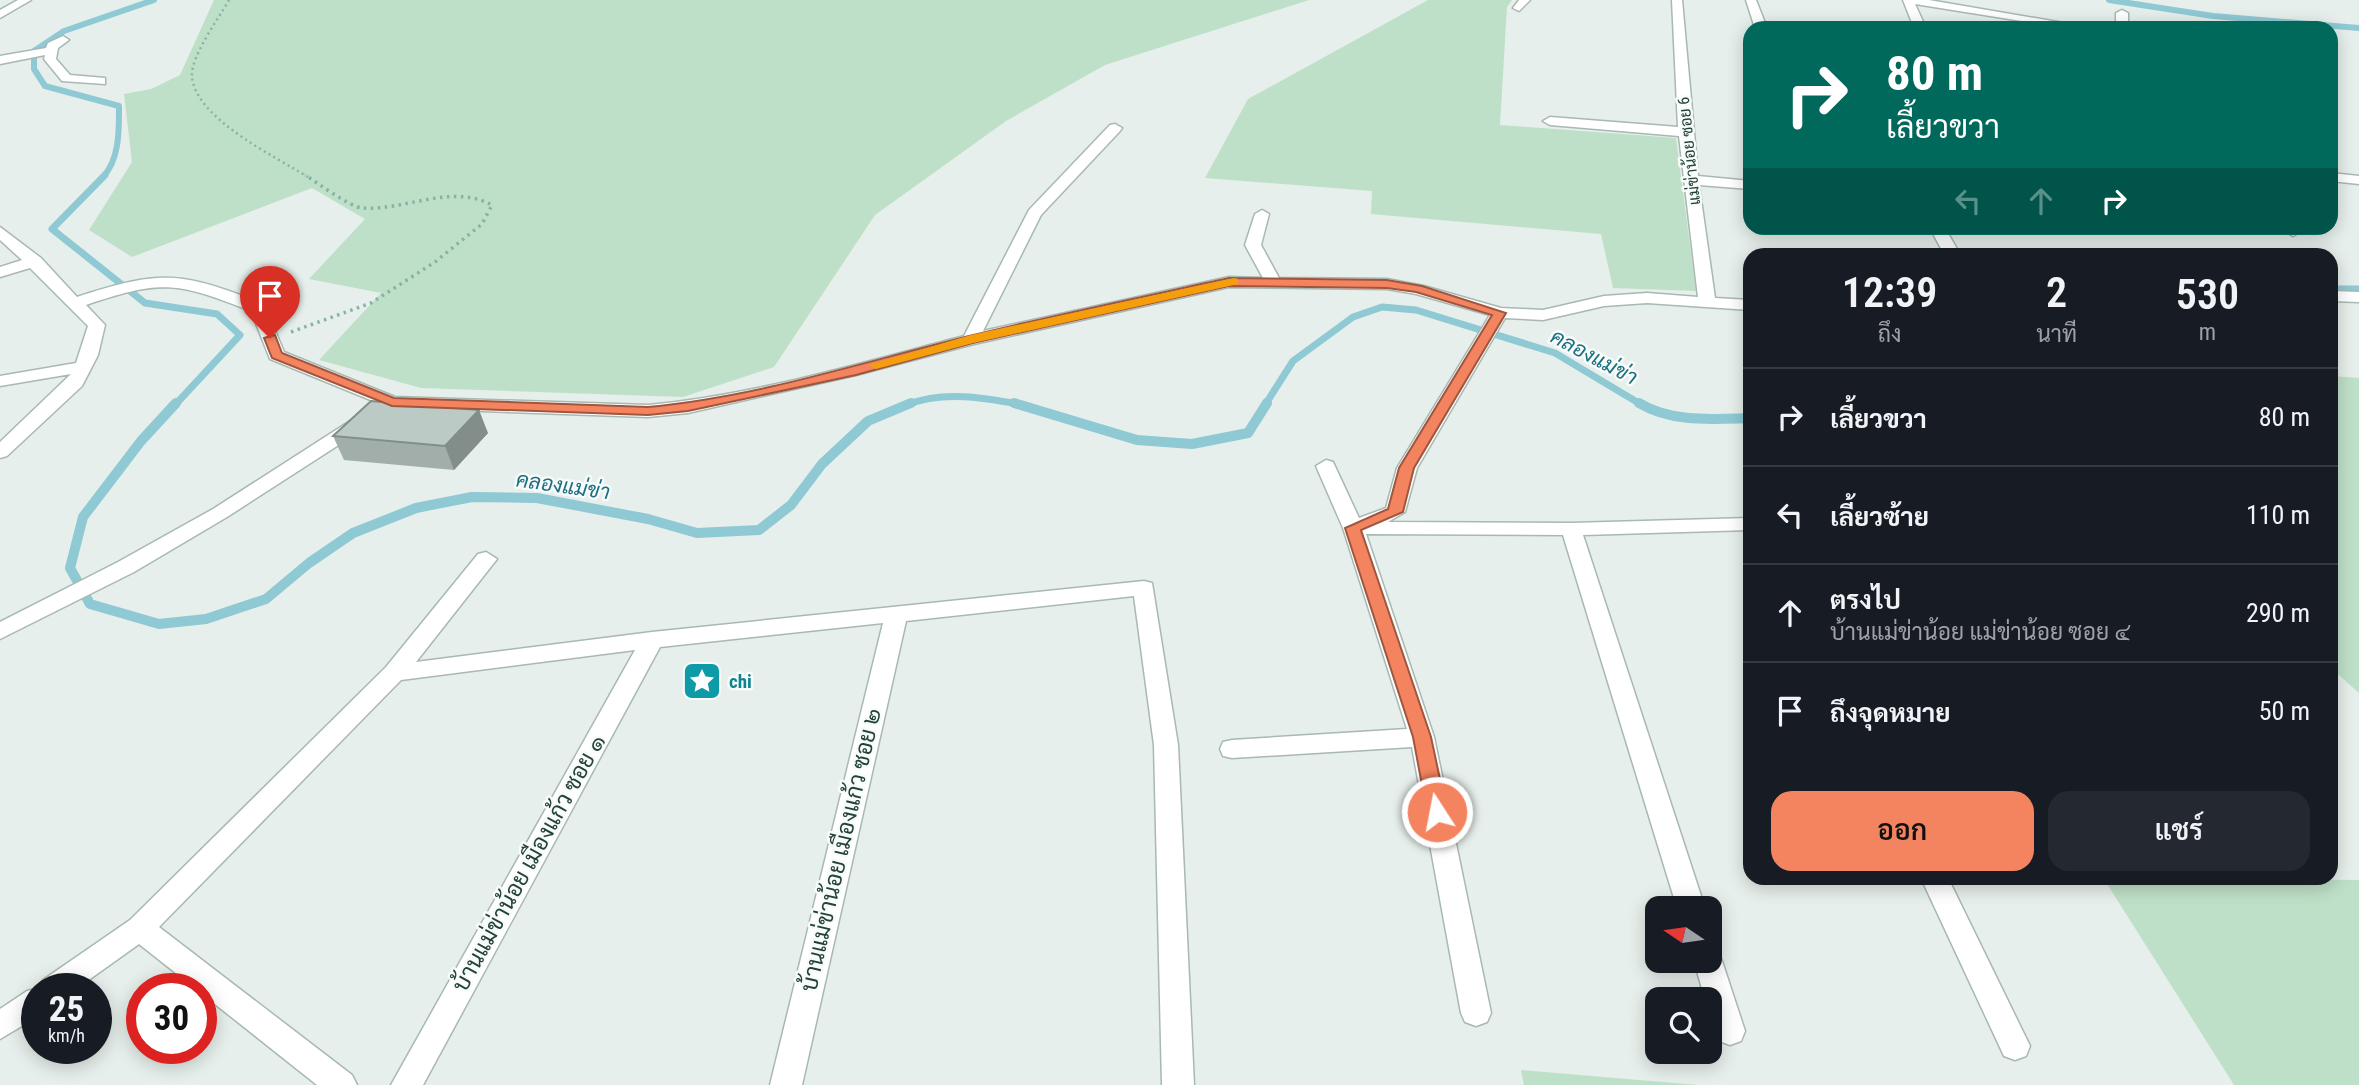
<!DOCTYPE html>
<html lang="th">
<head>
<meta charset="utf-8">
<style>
  :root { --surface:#171b24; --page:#242831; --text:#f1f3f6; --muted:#9ea1a6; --line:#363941; --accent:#f4845f }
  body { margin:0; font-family:"Roboto Condensed",Sarabun,sans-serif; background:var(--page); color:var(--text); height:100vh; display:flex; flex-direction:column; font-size:26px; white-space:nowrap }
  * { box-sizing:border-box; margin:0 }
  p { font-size:23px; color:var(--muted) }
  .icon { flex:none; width:38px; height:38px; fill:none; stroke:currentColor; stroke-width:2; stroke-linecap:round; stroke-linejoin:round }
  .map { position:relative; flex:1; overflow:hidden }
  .sheet { position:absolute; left:1743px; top:248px; width:595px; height:637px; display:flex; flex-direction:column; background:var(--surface); border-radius:21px; box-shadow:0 4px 18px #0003 }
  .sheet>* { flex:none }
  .hud { position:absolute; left:1743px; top:21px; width:595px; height:214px; border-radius:21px; box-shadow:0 4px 18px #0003; background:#00695c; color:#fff; overflow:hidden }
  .needle { width:46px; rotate:283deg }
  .tools { position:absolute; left:1645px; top:896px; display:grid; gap:14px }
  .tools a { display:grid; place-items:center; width:77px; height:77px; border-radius:14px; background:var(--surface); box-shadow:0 4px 18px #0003; font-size:35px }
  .speed { position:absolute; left:21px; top:973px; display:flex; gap:14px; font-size:35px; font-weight:700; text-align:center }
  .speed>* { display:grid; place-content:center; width:91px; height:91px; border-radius:50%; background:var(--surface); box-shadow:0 4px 18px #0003; line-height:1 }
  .speed small { font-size:18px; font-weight:400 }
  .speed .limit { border:10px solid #d22; background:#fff; color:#111 }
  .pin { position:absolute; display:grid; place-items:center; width:60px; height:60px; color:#fff; margin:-72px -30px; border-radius:50% 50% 50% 0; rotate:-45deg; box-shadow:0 0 7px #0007 }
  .pin .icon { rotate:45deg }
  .me { position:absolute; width:77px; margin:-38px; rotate:349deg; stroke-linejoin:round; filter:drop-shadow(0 0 5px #0008) }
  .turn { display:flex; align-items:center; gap:24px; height:147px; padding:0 28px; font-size:32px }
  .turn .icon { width:91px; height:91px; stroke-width:2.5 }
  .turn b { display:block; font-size:49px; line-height:60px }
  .lanes { display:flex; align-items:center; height:66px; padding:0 28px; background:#0003; justify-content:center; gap:35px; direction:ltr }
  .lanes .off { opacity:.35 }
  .eta { display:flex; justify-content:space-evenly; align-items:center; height:119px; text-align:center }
  .eta b { font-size:42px; font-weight:600; line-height:49px }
  .button { display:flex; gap:14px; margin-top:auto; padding:14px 28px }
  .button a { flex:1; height:80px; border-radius:21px; background:var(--accent); color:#111; font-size:28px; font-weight:600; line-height:80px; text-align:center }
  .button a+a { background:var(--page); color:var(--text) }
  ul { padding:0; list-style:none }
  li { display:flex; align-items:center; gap:21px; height:98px; padding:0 28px; border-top:2px solid var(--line) }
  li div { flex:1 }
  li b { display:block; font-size:26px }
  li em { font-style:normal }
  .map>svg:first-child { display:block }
  .green { fill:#bfe0c8 }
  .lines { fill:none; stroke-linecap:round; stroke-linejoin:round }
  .stream-far2 { stroke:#8ec9d4; stroke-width:6 }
  .stream-far1 { stroke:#8ec9d4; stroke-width:7 }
  .stream { stroke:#8ec9d4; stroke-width:10 }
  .minor-casing { stroke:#a8b8b2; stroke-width:3 }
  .path-far1 { stroke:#86b3a5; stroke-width:2.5; stroke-dasharray:2 3.5; stroke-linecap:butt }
  .path { stroke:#86b3a5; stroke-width:3.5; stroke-dasharray:2.5 4.5; stroke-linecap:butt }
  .minor { fill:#fff; fill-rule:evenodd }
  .wall { fill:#a1aea9 }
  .shaded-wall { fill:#838d89 }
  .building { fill:#bbcac4; stroke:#838d89; stroke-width:2 }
  .route { fill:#f4845f; stroke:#9f563e; stroke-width:2 }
  .slow { fill:#f59e0b }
  .labels { text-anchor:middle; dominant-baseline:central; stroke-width:5; stroke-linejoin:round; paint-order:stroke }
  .far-street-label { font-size:16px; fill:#24423a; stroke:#f7fbf9 }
  .culture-label { font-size:19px; font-weight:bold; fill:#0d838f; stroke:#f7fbf9; text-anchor:start }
  .water-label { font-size:21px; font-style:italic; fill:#1c6f80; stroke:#f7fbf9 }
  .near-street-label { font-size:23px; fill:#24423a; stroke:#f7fbf9 }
</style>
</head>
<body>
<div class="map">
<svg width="2359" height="1085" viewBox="0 0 2359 1085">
  <rect width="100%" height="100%" fill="#e6efeb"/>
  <path class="green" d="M214,0H1309L1105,65L1006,121L875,215L774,367L683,397L421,388L319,360L381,293L309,279L365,219L312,188L132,257L89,230L132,162L124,94L151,89L180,75Z
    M1428,0H1512L1507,7L1500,125L1676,138L1696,291L1613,288L1601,234L1371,214L1372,191L1205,178L1248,99Z
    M2331,376L2359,378V693L2331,668Z
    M2268,879L2359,880V1085H2234L2104,879Z
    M1521,1070L1698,1085H1524Z"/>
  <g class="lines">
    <path class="stream-far2" d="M2109,0L2213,16L2359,28
      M103,177C120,159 119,129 119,106L45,86L34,69V51L64,31L154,0"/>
    <path class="stream-far1" d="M105,175L52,229L145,303L217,314L240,335L175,405
      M2331,289H2359
      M907,405C942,390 986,398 1023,405
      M1265,405L1293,361L1353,317L1382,307L1416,310L1555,353L1642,405"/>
    <path class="stream" d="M176,403L141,441L83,517L70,568L90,604L159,624L206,619L266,599L309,563L353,533L416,508L472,497L537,498L648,519L697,533L759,530L791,505L822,464L868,421L911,403
      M1014,403L1137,440L1192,444L1248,433L1267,403
      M1639,403C1672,423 1713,419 1750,418"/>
    <g class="minor-casing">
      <path id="minor" d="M18,0H31L0,18V10Z
        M1519,0H1530L1519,11L1513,8Z
        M1672,0H1682L1698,176L1750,181V189L1699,185L1715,298L1750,300V310L1647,303L1604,306L1543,320L1505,318L1417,468L1405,512L1388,522L1571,523L1750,518V530L1583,535L1705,908H1677L1563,535L1366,534L1434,737L1491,1013L1487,1022L1476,1026L1465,1022L1461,1013L1412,747L1232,758L1223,756L1220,749L1223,742L1232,740L1407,729L1343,528L1316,466L1326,460L1333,462L1359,518L1386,508L1397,468L1490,315L1416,294L1387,289L1229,287L974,344L856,375L688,413L648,417L396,408L227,517L134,572L0,639V622L118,562L213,509L378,403L270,359L251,311C176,282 163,279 86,305L105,325L98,355L82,386L7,456L0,458V442L71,374L0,386V376L76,363L88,326L30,268L0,277V267L22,260L0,240V227L41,258L77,297C163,269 181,272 264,304L284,352L395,397L648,405C755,395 861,363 964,336L1029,210L1110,125L1115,124L1122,128L1120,131L1041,215L983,331L1229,277L1263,278L1245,245L1255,214L1262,210L1269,214L1261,245L1279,278L1387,279L1424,286L1501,308L1543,310L1604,296L1647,293L1698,297L1679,136L1550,125L1543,121L1550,117L1678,127Z
        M1746,0H1756L1767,28H1755Z
        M1903,0H1929L2093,28H2065L1915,4L1926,28H1914Z
        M2122,10L2128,13V28H2116V13Z
        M63,36L69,40L58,48L56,59L70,75L105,78V84L62,81L44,59L45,55L0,64V56L46,48L48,43Z
        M2331,173L2359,176V184L2331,181Z
        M1930,228H1945L1961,256H1945Z
        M2281,228H2298L2301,231L2293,236Z
        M2331,291L2359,292V302L2331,301Z
        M486,552L497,559L416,662L652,632L1144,581L1152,583L1178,745L1194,1085H1162L1154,745L1134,596L906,621L802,1085H770L883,623L660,647L423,1085H391L635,650L401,680L159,927L352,1075L357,1085H317L201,993V989H196L139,944L76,989H37V1017L0,1039V1009L27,991L39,988L43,980L130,920L386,667L478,554Z
        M1921,878H1948L2030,1046L2026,1056L2015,1060L2004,1056Z
        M1710,949L1718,952L1722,961L1745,1031L1741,1041L1730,1045L1719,1041L1710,1014V999H1705L1694,961H1710Z"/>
    </g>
    <path class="path-far1" d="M229,0C219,18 190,57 192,77C196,119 276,157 308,177"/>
    <path class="path" d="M291,332L371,303L435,262L482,224L492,205C451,183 405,211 362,208C350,207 318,183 305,175"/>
    <use href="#minor" class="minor"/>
  </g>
  <path class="wall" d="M488,433L454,470L344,460L333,436Z"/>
  <path class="shaded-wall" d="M479,410L488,433L454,470L445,446Z"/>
  <path class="building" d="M371,401L479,410L445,446L333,436Z"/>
  <path class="route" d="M1229,278L1387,280L1422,286L1506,313L1414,468L1403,512L1361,530L1431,737L1447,812L1444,818H1430L1427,812L1413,737L1345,528L1388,509L1399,468L1492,315L1416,292L1387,288L1229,286L973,343L856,375L688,411L648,415L392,406L272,358L264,338L275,335L282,353L394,398L648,407C757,397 863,362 969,336C1055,315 1142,297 1229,278Z"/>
  <path class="slow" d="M1234,278L1238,279V284L973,343L876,369L869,365L971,335Z"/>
  <defs>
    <g id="sight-square" transform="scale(2.0125)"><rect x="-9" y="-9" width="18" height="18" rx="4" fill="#0f9aa8" stroke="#f7fbf9"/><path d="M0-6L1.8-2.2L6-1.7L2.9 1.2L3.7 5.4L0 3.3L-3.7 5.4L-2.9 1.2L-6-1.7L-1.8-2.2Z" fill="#fff"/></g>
  </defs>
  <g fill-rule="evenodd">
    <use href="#sight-square" x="702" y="681"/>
  </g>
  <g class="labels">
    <g class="far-street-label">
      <text transform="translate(1689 151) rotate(-96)">แม่ข่าน้อย ซอย 6</text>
    </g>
    <g class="culture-label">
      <text x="729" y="681">chi</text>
    </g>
    <g class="water-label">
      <text transform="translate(1594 357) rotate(28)">คลองแม่ข่า</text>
      <text transform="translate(563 486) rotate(8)">คลองแม่ข่า</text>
    </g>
    <g class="near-street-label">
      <text transform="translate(841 850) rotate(-77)">บ้านแม่ข่าน้อย เมืองแก้ว ซอย ๒</text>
      <text transform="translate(529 863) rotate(-61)">บ้านแม่ข่าน้อย เมืองแก้ว ซอย ๑</text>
    </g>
  </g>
</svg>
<div class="tools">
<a><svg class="needle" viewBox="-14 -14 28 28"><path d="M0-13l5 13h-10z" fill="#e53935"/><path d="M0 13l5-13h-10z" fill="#9ea1a6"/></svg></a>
<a><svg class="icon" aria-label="search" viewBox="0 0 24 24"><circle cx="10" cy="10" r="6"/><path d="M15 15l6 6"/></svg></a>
</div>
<div class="speed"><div>25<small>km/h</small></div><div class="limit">30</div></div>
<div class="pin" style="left:270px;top:338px;background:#d93025"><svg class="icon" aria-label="arrive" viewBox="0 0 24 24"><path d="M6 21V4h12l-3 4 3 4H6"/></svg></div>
<svg class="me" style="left:1437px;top:812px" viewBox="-20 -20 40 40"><circle r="17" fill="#f4845f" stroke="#fff" stroke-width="3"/><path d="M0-11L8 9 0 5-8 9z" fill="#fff"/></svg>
<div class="hud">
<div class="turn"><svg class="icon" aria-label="right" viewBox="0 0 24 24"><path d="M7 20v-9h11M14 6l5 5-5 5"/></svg><div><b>80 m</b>เลี้ยวขวา</div></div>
<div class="lanes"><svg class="icon off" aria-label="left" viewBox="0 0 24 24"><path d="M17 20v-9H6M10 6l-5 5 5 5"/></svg><svg class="icon off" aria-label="ahead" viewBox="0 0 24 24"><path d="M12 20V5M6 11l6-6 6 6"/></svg><svg class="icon" aria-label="right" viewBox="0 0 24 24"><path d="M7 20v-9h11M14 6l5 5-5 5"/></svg></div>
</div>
<section class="sheet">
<div class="eta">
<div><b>12:39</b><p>ถึง</p></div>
<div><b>2</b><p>นาที</p></div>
<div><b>530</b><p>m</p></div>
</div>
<ul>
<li><svg class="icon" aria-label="right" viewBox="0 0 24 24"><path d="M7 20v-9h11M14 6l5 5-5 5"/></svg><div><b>เลี้ยวขวา</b></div><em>80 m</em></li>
<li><svg class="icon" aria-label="left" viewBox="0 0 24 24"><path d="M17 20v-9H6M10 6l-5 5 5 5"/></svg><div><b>เลี้ยวซ้าย</b></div><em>110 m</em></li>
<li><svg class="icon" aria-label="ahead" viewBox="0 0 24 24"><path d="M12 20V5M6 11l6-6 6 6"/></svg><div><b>ตรงไป</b><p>บ้านแม่ข่าน้อย แม่ข่าน้อย ซอย ๔</p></div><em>290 m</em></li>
<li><svg class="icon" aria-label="arrive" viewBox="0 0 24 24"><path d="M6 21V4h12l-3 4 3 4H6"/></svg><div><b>ถึงจุดหมาย</b></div><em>50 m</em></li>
</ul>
<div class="button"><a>ออก</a><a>แชร์</a></div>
</section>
</div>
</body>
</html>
